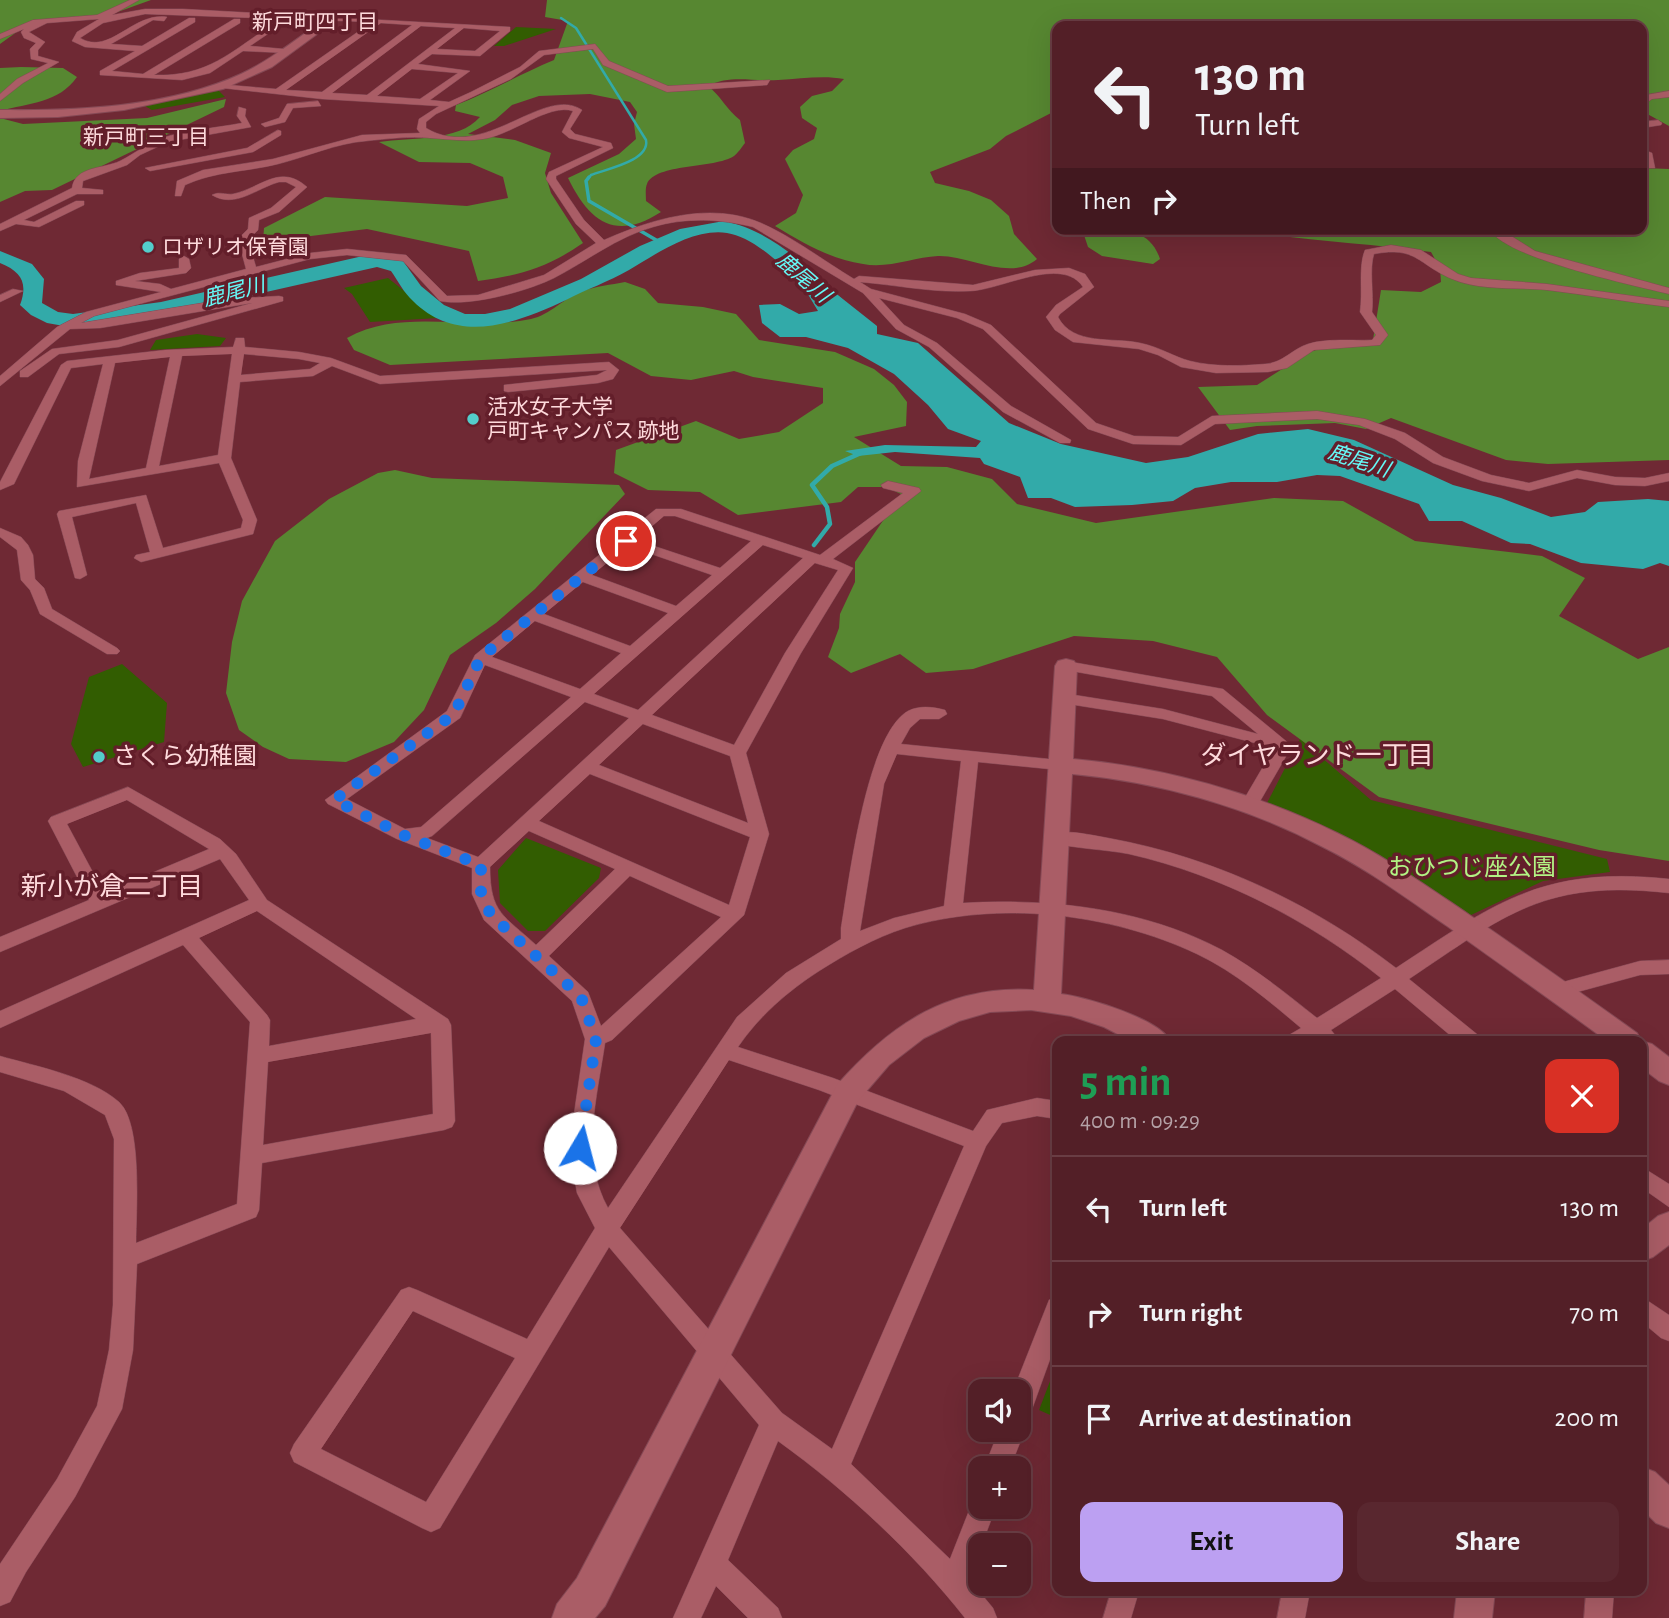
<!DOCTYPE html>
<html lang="en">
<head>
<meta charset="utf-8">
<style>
  :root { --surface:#531f27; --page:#59272f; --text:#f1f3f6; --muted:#b5a2a7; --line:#693d44; --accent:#bca0f2 }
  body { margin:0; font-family:"Alegreya Sans","Noto Sans JP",sans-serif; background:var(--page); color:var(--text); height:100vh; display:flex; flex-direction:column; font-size:26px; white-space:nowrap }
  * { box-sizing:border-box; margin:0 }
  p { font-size:23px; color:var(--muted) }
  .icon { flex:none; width:38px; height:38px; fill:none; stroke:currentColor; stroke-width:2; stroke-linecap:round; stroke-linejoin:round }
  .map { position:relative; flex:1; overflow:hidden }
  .drawer { position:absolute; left:1052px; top:1036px; width:595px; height:560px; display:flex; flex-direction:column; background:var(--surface); border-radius:14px; box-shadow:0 7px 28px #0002,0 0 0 2px var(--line) }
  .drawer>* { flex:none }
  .top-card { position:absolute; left:1052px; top:21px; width:595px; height:214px; border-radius:14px; box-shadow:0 7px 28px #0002,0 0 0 2px var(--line); background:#531f27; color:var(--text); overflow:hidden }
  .buttons { position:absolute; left:968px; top:1379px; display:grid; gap:14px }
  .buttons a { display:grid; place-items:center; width:63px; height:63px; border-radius:14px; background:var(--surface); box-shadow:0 7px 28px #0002,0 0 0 2px var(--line); font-size:35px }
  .pin { position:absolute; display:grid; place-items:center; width:60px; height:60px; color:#fff; margin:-30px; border:4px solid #fff; border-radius:50%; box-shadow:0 2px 7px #0007 }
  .me { position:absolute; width:77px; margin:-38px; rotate:8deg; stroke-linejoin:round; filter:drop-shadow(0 0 5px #0008) }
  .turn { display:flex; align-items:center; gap:24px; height:147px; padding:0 28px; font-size:32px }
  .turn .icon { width:91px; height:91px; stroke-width:2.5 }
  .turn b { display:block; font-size:49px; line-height:60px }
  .then { display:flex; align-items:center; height:66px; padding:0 28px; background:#0003; gap:14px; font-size:26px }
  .round { display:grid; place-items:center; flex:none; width:74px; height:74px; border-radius:14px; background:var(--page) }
  .summary { display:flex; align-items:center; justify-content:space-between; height:119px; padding:0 28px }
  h1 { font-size:42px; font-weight:700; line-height:52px; color:#1e9e55 }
  .action { display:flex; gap:14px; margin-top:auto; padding:14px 28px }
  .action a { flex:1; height:80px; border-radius:14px; background:var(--accent); color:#111; font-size:28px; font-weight:700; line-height:80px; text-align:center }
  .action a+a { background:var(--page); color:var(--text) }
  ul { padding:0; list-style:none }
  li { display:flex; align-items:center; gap:21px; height:105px; padding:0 28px; border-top:2px solid var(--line) }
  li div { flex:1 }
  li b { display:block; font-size:26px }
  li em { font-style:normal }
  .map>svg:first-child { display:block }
  .green { fill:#325d01 }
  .forest { fill:#578731 }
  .water { fill:#32aaa9 }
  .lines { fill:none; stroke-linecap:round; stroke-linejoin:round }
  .stream-far2 { stroke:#32aaa9; stroke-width:2.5 }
  .stream-far1 { stroke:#32aaa9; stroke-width:3.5 }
  .stream { stroke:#32aaa9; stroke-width:4.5 }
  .river { fill:#32aaa9; fill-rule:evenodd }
  .street-casing { stroke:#854955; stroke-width:1 }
  .secondary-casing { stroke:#854955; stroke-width:2 }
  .street { fill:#aa5d66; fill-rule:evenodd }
  .secondary { fill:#aa5d66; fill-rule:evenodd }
  .route { stroke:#1a73e8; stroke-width:12; stroke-dasharray:0 21.6 }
  .poi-dot { fill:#53cdcb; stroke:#631e2a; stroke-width:2.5 }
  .labels { text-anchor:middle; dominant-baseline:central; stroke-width:7; stroke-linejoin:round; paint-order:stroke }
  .far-neighbourhood-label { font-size:21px; fill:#fedadc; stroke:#631e2a }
  .far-poi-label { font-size:21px; fill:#fedadc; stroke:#631e2a; text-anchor:start }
  .far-water-label { font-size:21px; font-style:italic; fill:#65faf8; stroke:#631e2a }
  .poi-label { font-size:24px; fill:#fedadc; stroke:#631e2a; text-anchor:start }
  .park-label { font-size:24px; fill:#b2f484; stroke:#631e2a }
  .neighbourhood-label { font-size:26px; fill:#fedadc; stroke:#631e2a }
</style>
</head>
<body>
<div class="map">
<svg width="1669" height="1618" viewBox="0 0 1669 1618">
  <rect width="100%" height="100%" fill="#6f2934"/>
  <path class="green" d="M516,27L556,29L504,46H494Z
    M218,90L225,97L152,110L143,105Z
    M388,278L438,318L370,322L352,294L344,288Z
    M197,334L226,338L220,346L150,350L156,340Z
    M122,664L167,703L164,742L83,767L71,744L89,677Z
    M1300,739L1371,800L1607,859L1610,872L1543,881L1471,915L1373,854L1267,803Z
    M526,838L601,868L599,878L545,931H528L500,903L498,870Z
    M1057,1363V1418L1039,1410Z"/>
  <path class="forest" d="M0,0H151L112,14L25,26L0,44Z
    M547,0H1669V126L1642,111V26H1057V110L1006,136L990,149L930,172L935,183L969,191L991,200L1009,216L1014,234L1037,259C1010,282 970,255 938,256C914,257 888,269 863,264C830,259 803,243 775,226L796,213L803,195L785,159L793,150L814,139L817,128L802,118L800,107L812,96L832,91L844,79C822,75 801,79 778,80C755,82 730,74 708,86C720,95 727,110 740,120L745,143C742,147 738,153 734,156C714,169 656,163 647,184C645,188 646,196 646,201L661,212C616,241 590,223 568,178L619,154L636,139L634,124L637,112L630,102L590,94L539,96L512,105L495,120L468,134L515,140L551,153L545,173L551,193L583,243C547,268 521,275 478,281L469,251L367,229L263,242L264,228L325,197L467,206L508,198L503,177L470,163L419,162L379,142C412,137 458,142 480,117L455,111L456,105C490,92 520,74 554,60L568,21L545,17Z
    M21,67L63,68L77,77C59,103 29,103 0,111V68Z
    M226,99L224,107L52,190L25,191L0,202V118L23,124L147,118Z
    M1642,168L1669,169V460L1548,464L1506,460L1391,418L1366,429L1335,423L1257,426L1230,430L1198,387L1257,385L1309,352L1333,345L1373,340L1381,290L1421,292L1441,282L1440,268L1431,252C1365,243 1299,240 1233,229H1642Z
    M1082,229C1113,229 1149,224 1160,259L1153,264L1102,256L1088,247Z
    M625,282L645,289L658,303L703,307L736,314L759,340L835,352L874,369L894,385L907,402L906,426L854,437L901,466L947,467L992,479L1017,504L1096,523L1274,498L1343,501L1415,541L1542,556L1585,578L1559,616L1638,659L1669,647V861L1599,850L1379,797L1267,715L1217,657L1153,641L1074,636L973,669L926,673L900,654L851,673L828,657L839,628L840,614L855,582V562L901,494L885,487H858L841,502L738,515L700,492L648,490L614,473L616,450L696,421L739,439L779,432L823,403V388L753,377L734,371L691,380L651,376L608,353L390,365L354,350L347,338C404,307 468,332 531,319C550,315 565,297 583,291C596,286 611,285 625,282Z
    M395,470L432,478L619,485L625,494L535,589L496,623L450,655L424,710L394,742L346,762L289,759L263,747L239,730L226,693L232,642L242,601L275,541L329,499L378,473Z"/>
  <path class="water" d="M810,273L877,326V334L918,343L1009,423L1061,444L1146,463L1188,457L1258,434L1308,429L1354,440L1453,485L1501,498L1551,517L1585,512L1598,502L1648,499L1669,501V566L1660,563L1643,569L1581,563L1530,544L1511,543L1462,521H1429L1419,504L1340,476L1317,475L1277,482H1231L1195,488L1173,501L1132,505L1075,507L1051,498H1028L1020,477L984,464L980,458L895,452L858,456L845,451L885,445L976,447L981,441L948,429L928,405L894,374L848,348L806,337H780L762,323L759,305L780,304L799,314L818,311L797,276Z"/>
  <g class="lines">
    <path class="stream-far2" d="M561,18L576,28L646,140C650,161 606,169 591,175L588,179"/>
    <path class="stream-far1" d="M589,177L586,181L589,201L663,244"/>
    <path class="stream" d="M814,545L830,524L827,507L812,485L832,466L861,453"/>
    <path class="river" d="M724,221C773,231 807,267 843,300L846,305L843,310H827C803,286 761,238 727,233C693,228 656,254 629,270C608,282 587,289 566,300C517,323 458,346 413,301C404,293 398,281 391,271L377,267L187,310L90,326H64L47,323L31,315L20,305C28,283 22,272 0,263V251L32,264L44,279L42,303L58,312L73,314L161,302L363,256L384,255L403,261L421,286L444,305L465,314H485L510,309L581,279L640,246L680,229Z"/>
    <g class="street-casing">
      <path id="street" d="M130,0H139L112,15L145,9H183L510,27V31L480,56L432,54L418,64L470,71L430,100L449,102L471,92L520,67L539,51L595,44L609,61L668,86L770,80L767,85L667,92L603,65L593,49L544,55L511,79L436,114L426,122V128C484,163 543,84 582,110L570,129L575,134L611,143L613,148L556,176V179L584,220L604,240C652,219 710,201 761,223C793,237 824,261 854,279L859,276L973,285L1035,270L1069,268L1085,274L1094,287L1060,314L1058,317C1073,346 1113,337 1140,343C1160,347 1174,357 1190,361C1214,367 1241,366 1265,364C1283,363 1292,349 1308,344C1327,338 1353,341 1372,340L1376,335L1360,312C1363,292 1358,266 1365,250L1391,245L1421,250L1458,274L1471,278L1547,284L1669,301V307C1628,302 1588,295 1547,290C1516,287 1480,291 1452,279C1417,264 1417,246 1374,254C1369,269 1374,294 1372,312L1388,335L1380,345L1314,350L1287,368L1268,372L1216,373L1181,367L1158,355L1139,349L1073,342L1055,330L1046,317L1056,305L1083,287C1062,255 1001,290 970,291C933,293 897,285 860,282L871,289L965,314L991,325L1096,423L1134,436L1178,437L1212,416L1317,411L1365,419L1405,433L1443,457L1491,475L1529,483L1577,470L1615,477L1645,478L1669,473V481L1645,486L1615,485L1577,478L1529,491L1482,481L1433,463L1395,439L1359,425L1317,419L1215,424L1181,445L1133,444L1088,429L983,329L957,318L879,298L904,325L937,343L1011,406L1071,440L1070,443H1060L1003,412L929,347L896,329L863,293L753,227C721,219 686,217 653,227C617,237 587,261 554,278C528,291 469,307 440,301L403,261L347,255L310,259L94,316L81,323L227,299L279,296L283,297V301L119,347L59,354L28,377H20V371L52,349L118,340L252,303L100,328L70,329L0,386V376L57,327L86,312L161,292L116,285V281L140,273L179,268V259L184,256L189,259L191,268L186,273L135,281L160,284L171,289L246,269L238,239L248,229L249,218L271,208L296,187L286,182H279C257,188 235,209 212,195C219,191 225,195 233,194C261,188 280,163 307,187L279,212L259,220L258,230L248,240L256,267L310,253L347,249L406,255L447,296L478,295L544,275L596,243L576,224L546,179L549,172L603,147L569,138L562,132L573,111C549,103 512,135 483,139C465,142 448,139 430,138C410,136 386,139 366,141C337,143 306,157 278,164C246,172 215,171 185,185L181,196H175L177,181L203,170L273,159L362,135L420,133L417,129L419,119L439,106L322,99L213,87L217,84L276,89L372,22L145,14L103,23L80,38C110,56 132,12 167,17L164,21L153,20L111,44L142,46L189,18H195V22L112,71L143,74L234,19H240V23L154,75C208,77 230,52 272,25L263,24V20L284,23L250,46L284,49L287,53L243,51L210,73L182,80L100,75V71L135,51L85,47L72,41L77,32L99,19L47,23L29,32L45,42L38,50V56L59,62L23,83L0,101V94L17,79L48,63L31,59L30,49L36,43L24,38L21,32L24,29L0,39V34L33,20L97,15ZM381,23L412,25L322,92L286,90ZM421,26L455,28L367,95L332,93ZM464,28L500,31L475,51L437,49ZM412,69L458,73L420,99L377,96Z
        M1669,91V97L1652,99L1642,106V100L1646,95Z
        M318,101L321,106L293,108L285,122L265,127L261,124L279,118L287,104Z
        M239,107L246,109L245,116L251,127L168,142L140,155L127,165L83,181L82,188L103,190V194H77L24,220L34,222L76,201H84V205L39,227L16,224L0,231V224L72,188C75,166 103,169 120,161C134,154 146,144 162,138C187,130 216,128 242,123L237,116Z
        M1658,120L1662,123L1661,125L1642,128V122Z
        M278,130L281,131V135L253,152L150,171L145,168L247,148Z
        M1642,149L1652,153L1655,168H1649L1645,157L1642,155Z
        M1490,229H1500L1535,251L1669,288V294C1636,286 1501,257 1490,229Z
        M13,289L23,291L0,302V295Z
        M236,338H244L245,347L299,352L331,358L380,376L609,362L619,370L613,379L598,383L508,392L504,391V385L597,375L607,370L380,384L332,366L313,376L240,382L231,458L257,520L253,534L141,562L134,558L136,555L150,552L136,503L72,517L87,575L80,579L75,578L57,514L59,511L146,495L163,548L241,528L243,520L219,463L77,487L78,461L103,364L71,368L14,484L0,490V482L61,365L67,361L165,350L233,347ZM232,354L218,455L159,466L182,356ZM244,354L299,359L320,363L310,369L241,375ZM170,357L146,468L89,479L115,363Z
        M888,481L919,488L921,491L833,559L853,568L801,653L746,753L769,834L744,915L612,1040L605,1043C597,1098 580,1158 608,1208L737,1017L786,973L841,939V928C849,882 866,735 908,711C920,705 933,707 945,710L947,714L939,719H920L910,728L901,744L1059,760L1067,765L1059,770L978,762L963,903C1050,898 1143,908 1222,950C1256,969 1287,994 1317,1018L1381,978C1308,920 1221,875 1129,854C1103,849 1075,849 1050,842L1047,838L1050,834C1067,829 1090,835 1108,838C1213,857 1312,903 1396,968C1496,902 1543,866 1669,879V893C1546,879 1506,914 1409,979L1478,1035L1481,1041H1457L1395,989L1331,1030L1340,1041H1286L1289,1035L1301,1028C1269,1001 1235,972 1197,954C1110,913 998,900 905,928C874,938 846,954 819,971C788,991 759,1016 738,1047L833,1078L973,1131L987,1110L1037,1098L1057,1101V1119L1037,1116L1002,1123L986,1146L851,1464L950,1559L974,1498L980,1495V1507H996L969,1579L993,1608L997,1618H965C913,1552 846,1490 778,1441L728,1560L778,1608L782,1618H748L716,1586L701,1618H673L759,1425L609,1247L440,1528L431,1532L422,1528L294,1462L290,1453L294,1444L401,1290L409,1287L417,1290L527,1339L595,1228L577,1193L569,1148L585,1039L572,1001L484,920L472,894V868L397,839L328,804L325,800L447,711L475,655L656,509H681L820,555L903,493L883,488L881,485ZM664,516H675L751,541L720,568L636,540ZM763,545L803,558L638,710L594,694ZM628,546L712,575L676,606L592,575ZM815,563L838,570L785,653L734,745L652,715ZM583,582L668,613L630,646L544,614ZM535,621L621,653L580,689L492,657ZM485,665L571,697L421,827L405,829L347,799L460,718ZM585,702L629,718L478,857L427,838L432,836ZM643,724L730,756L748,823L599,765ZM897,754L961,761L944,906L894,918L860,931L884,784ZM590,774L750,837L729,905L539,821ZM529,831L615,869L536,945C504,915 490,914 490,867ZM630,876L721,917L601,1026L588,992L549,956ZM729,1060L819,1090L964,1146L832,1449L782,1413L620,1228ZM413,1311L515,1358L426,1502L321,1449Z
        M0,528L21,537L28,545L33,555L35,579L44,588L52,609L117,648L120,651L117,654H107L40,614L30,590L21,580L17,550L0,537Z
        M1066,661L1223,689L1292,746L1255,810H1243L1240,806L1274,748L1163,719L1062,703L1054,698L1062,693L1163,709L1258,734L1212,696L1060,669L1058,666Z
        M128,787L220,839L236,854L267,900L448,1019L451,1025L455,1121L452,1127L444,1130L262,1163L259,1210L256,1217L137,1264L133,1350L122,1409L75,1497L26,1572L10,1602L0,1606V1564L57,1479L97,1406L109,1350L113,1305L114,1139L105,1115L64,1091L0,1072V1056C35,1066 91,1077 119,1102C143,1124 136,1211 136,1243L237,1204L250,1022L183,945L0,1028V1011L249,900L220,859L0,952V937L89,900L48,821L51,817ZM127,800L209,849L104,893L67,824ZM257,911L416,1019L269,1046L270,1020L267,1015L199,938ZM431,1033L433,1114L263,1145L268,1062Z
        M1669,960V974L1640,975L1559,997L1552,995L1549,990L1552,985L1640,961Z
        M1642,1167L1669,1184V1207L1642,1188Z
        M1057,1297V1340L1031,1412L1027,1420L1021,1423L1025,1430L1010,1468H984L999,1430H1018V1391H1013L1049,1300Z
        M1642,1297L1669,1315V1341L1661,1338L1642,1322Z
        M1111,1591H1139L1131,1618H1103Z
        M1282,1591H1310L1305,1618H1277Z
        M1586,1591H1614L1612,1618H1584Z"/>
    </g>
    <g class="secondary-casing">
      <path id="secondary" d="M330,16L339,18L272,67L223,89L124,110L58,117L0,118V110C78,111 169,107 241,74C273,59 301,35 330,16Z
        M1066,659L1074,661L1077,666L1073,759C1163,767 1256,793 1337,833C1383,855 1425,885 1468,914C1525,953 1581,993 1637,1033L1641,1041L1652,1044L1669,1057V1085L1659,1081L1642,1068V1041H1607C1554,1002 1500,964 1447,926C1406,898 1366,868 1321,846C1245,806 1158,782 1072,774L1061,994C1086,997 1160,1019 1170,1041H1131L1104,1027L1071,1016L1031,1010L990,1012L959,1021L924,1038L889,1065L858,1101L605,1606L595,1618H552L557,1604L577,1578L837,1085C891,1024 948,985 1034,990L1055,666L1058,661Z
        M1669,1212V1245L1653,1257L1642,1261V1229L1658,1216Z
        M1642,1467L1655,1472L1669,1485V1528L1656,1523L1642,1509Z
        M1457,1591H1495L1492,1618H1454Z"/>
    </g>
    <use href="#street" class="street"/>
    <use href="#secondary" class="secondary"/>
  </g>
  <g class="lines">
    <path class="route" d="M580,1148L596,1039L581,997L491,915L481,894V865L403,835L334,800L454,714L481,657L626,541"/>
  </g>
  <g class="poi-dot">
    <circle cx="148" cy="247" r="7"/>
    <circle cx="473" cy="419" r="7"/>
    <circle cx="99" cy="757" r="7"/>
  </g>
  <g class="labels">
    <g class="far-neighbourhood-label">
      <text x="315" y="22">新戸町四丁目</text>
      <text x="146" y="137">新戸町三丁目</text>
    </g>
    <g class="far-poi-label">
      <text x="162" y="247">ロザリオ保育園</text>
      <text x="487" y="407">活水女子大学<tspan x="487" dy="24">戸町キャンパス 跡地</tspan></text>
    </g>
    <g class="far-water-label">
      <text transform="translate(803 278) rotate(41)">鹿尾川</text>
      <text transform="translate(234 292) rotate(-14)">鹿尾川</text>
      <text transform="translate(1359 461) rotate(18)">鹿尾川</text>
    </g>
    <g class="poi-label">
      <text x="113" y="757">さくら幼稚園</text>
    </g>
    <g class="park-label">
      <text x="1472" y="868">おひつじ座公園</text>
    </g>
    <g class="neighbourhood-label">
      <text x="1317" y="756">ダイヤランド一丁目</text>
      <text x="112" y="887">新小が倉二丁目</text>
    </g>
  </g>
</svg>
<div class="buttons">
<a><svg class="icon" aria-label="sound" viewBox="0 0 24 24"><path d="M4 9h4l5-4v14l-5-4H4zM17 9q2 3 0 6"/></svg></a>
<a>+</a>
<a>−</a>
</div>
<div class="pin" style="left:626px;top:541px;background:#d93025"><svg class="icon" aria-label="arrive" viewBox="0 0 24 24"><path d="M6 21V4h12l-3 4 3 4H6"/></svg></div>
<svg class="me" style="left:580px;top:1148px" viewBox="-20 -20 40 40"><circle r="19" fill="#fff"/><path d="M0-13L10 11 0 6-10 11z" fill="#1a73e8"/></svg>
<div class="top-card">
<div class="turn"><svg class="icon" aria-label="left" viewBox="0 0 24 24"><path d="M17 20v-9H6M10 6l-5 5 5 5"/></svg><div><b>130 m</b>Turn left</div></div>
<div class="then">Then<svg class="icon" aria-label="right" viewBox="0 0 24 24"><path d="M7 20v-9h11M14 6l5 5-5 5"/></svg></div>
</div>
<section class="drawer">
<div class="summary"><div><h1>5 min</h1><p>400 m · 09:29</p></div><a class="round" style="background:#d93025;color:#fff"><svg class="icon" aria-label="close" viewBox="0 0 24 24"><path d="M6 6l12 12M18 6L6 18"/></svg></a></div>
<ul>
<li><svg class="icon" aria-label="left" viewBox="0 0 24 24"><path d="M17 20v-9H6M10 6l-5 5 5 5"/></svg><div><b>Turn left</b></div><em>130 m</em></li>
<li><svg class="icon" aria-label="right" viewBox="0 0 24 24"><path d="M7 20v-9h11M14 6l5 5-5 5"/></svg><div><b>Turn right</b></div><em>70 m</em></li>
<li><svg class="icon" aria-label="arrive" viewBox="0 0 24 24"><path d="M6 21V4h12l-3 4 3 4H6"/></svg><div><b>Arrive at destination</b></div><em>200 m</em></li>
</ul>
<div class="action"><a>Exit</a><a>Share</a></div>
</section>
</div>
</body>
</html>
